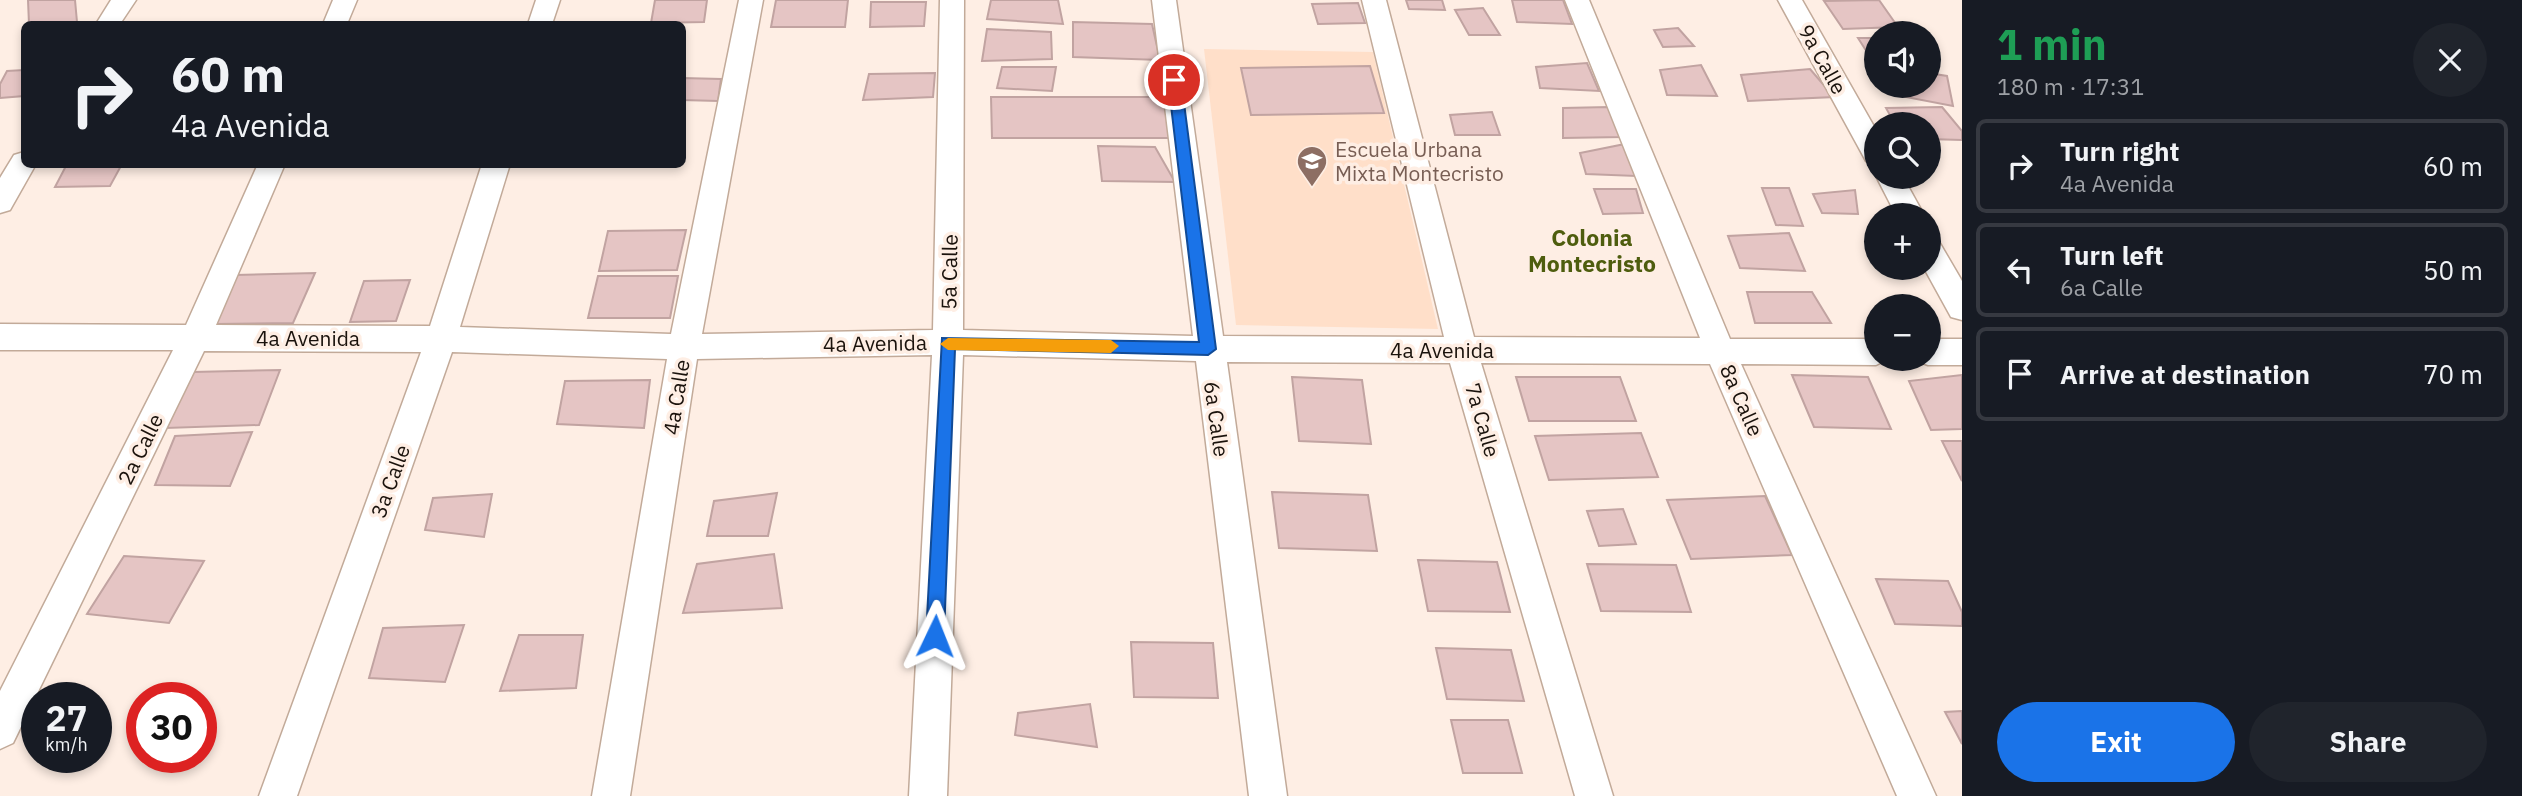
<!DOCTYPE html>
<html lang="en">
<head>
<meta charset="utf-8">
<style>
  :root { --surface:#171b24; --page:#20242c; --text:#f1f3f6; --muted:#9ea1a6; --line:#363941; --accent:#1a73e8 }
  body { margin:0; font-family:"IBM Plex Sans",sans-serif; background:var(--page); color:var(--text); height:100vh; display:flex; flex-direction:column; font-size:26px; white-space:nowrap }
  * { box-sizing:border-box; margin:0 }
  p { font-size:23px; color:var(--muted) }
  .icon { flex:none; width:38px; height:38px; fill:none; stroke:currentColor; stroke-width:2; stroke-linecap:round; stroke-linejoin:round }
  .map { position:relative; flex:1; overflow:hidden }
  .details { display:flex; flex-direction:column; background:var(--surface); width:560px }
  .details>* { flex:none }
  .banner { position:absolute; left:21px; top:21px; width:665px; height:147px; border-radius:10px; box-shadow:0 4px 10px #0003; background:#171b24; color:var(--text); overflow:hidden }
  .buttons { position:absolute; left:1864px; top:21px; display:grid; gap:14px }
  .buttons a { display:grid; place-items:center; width:77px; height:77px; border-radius:50%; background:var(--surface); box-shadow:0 4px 10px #0003; font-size:35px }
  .speed { position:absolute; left:21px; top:682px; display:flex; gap:14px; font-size:35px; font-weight:700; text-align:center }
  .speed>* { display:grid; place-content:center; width:91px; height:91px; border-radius:50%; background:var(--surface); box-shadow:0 4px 10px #0003; line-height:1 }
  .speed small { font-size:18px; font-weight:400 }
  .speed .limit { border:10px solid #d22; background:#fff; color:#111 }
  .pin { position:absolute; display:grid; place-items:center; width:60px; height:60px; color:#fff; margin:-30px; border:4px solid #fff; border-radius:50%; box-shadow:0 2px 7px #0007 }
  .me { position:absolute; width:77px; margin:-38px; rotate:2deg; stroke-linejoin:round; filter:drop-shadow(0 0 5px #0008) }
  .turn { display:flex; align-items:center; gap:24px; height:147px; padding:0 35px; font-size:32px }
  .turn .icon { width:91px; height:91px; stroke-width:2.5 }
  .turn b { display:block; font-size:49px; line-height:60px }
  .round { display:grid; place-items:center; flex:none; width:74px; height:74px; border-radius:37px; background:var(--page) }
  .summary { display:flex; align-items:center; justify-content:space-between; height:119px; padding:0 35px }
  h1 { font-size:42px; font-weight:800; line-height:52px; color:#1e9e55 }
  .primary-button { display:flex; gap:14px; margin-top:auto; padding:14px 35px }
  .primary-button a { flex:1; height:80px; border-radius:42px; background:var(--accent); color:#fff; font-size:28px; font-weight:800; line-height:80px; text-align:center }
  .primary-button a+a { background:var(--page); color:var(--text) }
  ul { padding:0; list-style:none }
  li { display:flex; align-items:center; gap:21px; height:94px; margin:0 14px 10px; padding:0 21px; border:4px solid var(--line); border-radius:10px }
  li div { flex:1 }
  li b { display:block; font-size:26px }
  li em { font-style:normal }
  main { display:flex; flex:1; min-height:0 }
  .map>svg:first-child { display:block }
  .built { fill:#ffdfc9 }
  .building { fill:#e5c5c4; stroke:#c1a3a1; stroke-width:2 }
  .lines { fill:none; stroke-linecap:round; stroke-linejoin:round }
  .street-casing { stroke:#c2aa99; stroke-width:3 }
  .street { fill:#fff; fill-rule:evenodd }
  .route { fill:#1a73e8; stroke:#114b97; stroke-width:2 }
  .slow { fill:#f59e0b }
  .labels { text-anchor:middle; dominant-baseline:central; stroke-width:7; stroke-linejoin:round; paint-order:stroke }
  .street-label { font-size:21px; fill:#1a120c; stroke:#feeee4 }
  .education-label { font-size:21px; fill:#785e54; stroke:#feeee4; text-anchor:start }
  .neighbourhood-label { font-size:23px; font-weight:bold; fill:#4e5d0e; stroke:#feeee4 }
</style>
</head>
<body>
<main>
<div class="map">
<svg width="1962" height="796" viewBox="0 0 1962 796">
  <rect width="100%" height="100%" fill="#feeee4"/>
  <path class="built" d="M1204,49L1373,52L1438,329L1236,325Z"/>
  <path class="building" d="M28,0H75L77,22L29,24Z
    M655,0H707L704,22L651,23Z
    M776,0H848L845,27H771Z
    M991,0H1058L1063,24L987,19Z
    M1406,0H1442L1445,10L1409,9Z
    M1512,0H1563L1572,24L1517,22Z
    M1879,0L1898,27L1843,29L1824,1Z
    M871,2H926L924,26L870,27Z
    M1358,3L1365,23L1318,24L1312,4Z
    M1483,8L1500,35H1469L1455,10Z
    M1073,22L1152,24L1160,60L1073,57Z
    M1678,28L1694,46L1663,47L1654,30Z
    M987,29L1051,32L1052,59L982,61Z
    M1858,38H1876V63H1874Z
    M1587,63L1599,91L1540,88L1536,67Z
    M1701,65L1717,96L1667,95L1660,70Z
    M1370,66L1384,113L1251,115L1241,68Z
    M1002,67H1056L1052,91L997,88Z
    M1810,69L1834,97L1748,101L1741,75Z
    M24,70V96L0,98V84L7,71Z
    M935,73L933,97L863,100L869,74Z
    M1928,73L1947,76L1953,106L1890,94L1888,86H1928Z
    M682,78L721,79L718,101L682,100Z
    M991,97H1164L1170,138H992Z
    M1609,107L1622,137L1563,138V108Z
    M1942,107L1962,131V140L1928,139V124H1895L1886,108Z
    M1492,112L1500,135H1455L1450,115Z
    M1625,144L1636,176L1586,174L1580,153Z
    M1098,146L1155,147L1175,182L1102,181Z
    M67,164H122L110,186L55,187Z
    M1762,188H1789L1803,226L1776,225Z
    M1594,189H1636L1643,213L1603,214Z
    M1855,190L1858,214L1822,213L1813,194Z
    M686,230L677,270L599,271L608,231Z
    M1789,233L1805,271L1740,268L1728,236Z
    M315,273L293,323L214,324L235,275Z
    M598,276H678L670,318H588Z
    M410,280L396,321L350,322L364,281Z
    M1747,292H1812L1831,323H1755Z
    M280,370L259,425L166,428L193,372Z
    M1792,375L1868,377L1891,429L1814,427Z
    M1962,375V429L1931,430L1909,381Z
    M1292,377L1362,380L1371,444L1299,441Z
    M1516,377H1620L1636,421H1529Z
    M650,380L644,428L557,424L565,381Z
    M252,432L230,486L155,485L175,436Z
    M1641,433L1658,477L1549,480L1535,436Z
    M1942,441H1962V481Z
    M1272,492L1368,495L1377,551L1279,548Z
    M777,493L768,536H707L714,501Z
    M492,494L484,537L425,530L433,498Z
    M1765,496L1792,555L1691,559L1667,500Z
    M1623,509L1636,544L1599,546L1587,511Z
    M774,554L782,608L683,613L697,564Z
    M124,556L204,561L169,623L87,614Z
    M1418,560L1497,562L1510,612L1428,611Z
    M1587,564L1676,565L1691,612L1601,611Z
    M1876,579L1948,581L1962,612V626L1895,624Z
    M464,625L445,682L369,678L383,628Z
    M519,635H583L576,688L500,691Z
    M1131,642L1213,643L1218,698L1134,697Z
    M1436,648L1511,650L1524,701L1447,699Z
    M1090,704L1097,747L1015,735L1018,713Z
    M1962,711V744L1945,712Z
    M1451,720H1508L1522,773H1463Z"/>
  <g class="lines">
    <g class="street-casing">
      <path id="street" d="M111,0H136L120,24H96Z
        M333,0H357L347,24H323Z
        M536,0H560L552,24H528Z
        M739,0H763L702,334L933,330L940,0H964L963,330L1193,336L1152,0H1176L1223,336L1444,337L1362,0H1386L1474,337L1700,338L1565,0H1589L1730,339H1876V359H1888L1876,365L1741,364L1936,796H1897L1710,364L1481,363L1613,796H1575L1450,363L1227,362L1287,796H1249L1196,361L963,355L947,796H909L932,355L697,359L630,796H592L667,359L452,352L297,796H259L421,352L204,351L13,743L0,749V691L173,350H0V324L186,325L258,164H285L216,325L430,326L482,164H510L460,327L671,334Z
        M1778,0H1802L1876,130V164L1866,161Z
        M24,152V164H36L10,210L0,213V178L14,155Z
        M1876,176L1903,177L1924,215H1896Z
        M1928,237L1938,240L1962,281V320L1951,317L1924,268H1928Z
        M1928,339H1962V365H1928L1917,361L1916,359H1928Z"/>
    </g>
    <use href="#street" class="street"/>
  </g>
  <path class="route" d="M1174,76L1181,80L1216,349L1208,355L955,349L944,636L942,642L935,645L929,642L926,636L942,338L1199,342L1168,80Z"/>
  <path class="slow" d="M948,338L1111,340L1119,346L1111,353L948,350L940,344Z"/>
  <defs>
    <g id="school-pin" transform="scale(1.575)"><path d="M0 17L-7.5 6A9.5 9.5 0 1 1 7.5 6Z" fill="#8d6e63" stroke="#feeee4"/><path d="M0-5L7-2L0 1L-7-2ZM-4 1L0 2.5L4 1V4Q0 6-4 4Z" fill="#fff"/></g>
  </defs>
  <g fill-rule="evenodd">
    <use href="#school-pin" x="1312" y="161"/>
  </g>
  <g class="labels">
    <g class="street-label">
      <text transform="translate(1823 59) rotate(61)">9a Calle</text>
      <text transform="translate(949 272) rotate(-89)">5a Calle</text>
      <text x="308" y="338">4a Avenida</text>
      <text transform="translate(875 343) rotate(-1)">4a Avenida</text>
      <text x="1442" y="350">4a Avenida</text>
      <text transform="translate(676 397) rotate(-81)">4a Calle</text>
      <text transform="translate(1742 400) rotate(66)">8a Calle</text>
      <text transform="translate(1217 419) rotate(82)">6a Calle</text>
      <text transform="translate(1483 420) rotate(74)">7a Calle</text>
      <text transform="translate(140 449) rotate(-64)">2a Calle</text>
      <text transform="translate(390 481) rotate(-70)">3a Calle</text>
    </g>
    <g class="education-label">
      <text x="1335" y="149">Escuela Urbana<tspan x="1335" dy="24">Mixta Montecristo</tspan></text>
    </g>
    <g class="neighbourhood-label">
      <text x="1592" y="237">Colonia<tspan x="1592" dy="26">Montecristo</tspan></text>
    </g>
  </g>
</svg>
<div class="buttons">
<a><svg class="icon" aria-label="sound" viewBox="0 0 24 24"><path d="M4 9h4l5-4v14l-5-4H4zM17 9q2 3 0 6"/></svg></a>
<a><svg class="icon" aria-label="search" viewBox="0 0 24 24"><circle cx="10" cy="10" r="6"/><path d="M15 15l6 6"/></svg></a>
<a>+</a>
<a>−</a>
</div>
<div class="speed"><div>27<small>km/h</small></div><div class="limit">30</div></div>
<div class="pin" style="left:1174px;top:80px;background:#d93025"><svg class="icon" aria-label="arrive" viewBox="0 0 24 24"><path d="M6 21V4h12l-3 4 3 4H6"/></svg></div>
<svg class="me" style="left:935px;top:636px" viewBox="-20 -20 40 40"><path d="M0-17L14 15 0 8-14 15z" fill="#1a73e8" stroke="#fff" stroke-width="4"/></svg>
<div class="banner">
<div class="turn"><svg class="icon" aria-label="right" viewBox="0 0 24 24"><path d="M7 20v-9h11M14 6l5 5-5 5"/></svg><div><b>60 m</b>4a Avenida</div></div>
</div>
</div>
<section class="details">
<div class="summary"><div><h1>1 min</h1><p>180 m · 17:31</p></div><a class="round"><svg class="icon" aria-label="close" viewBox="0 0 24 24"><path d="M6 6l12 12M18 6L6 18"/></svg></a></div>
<ul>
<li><svg class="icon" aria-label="right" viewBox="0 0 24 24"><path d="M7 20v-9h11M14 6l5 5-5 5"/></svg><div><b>Turn right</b><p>4a Avenida</p></div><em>60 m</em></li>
<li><svg class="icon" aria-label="left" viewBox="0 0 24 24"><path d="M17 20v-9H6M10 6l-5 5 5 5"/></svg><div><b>Turn left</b><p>6a Calle</p></div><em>50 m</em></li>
<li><svg class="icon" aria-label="arrive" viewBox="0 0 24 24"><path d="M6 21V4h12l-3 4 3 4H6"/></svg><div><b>Arrive at destination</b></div><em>70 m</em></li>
</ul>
<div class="primary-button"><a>Exit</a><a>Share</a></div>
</section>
</main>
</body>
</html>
